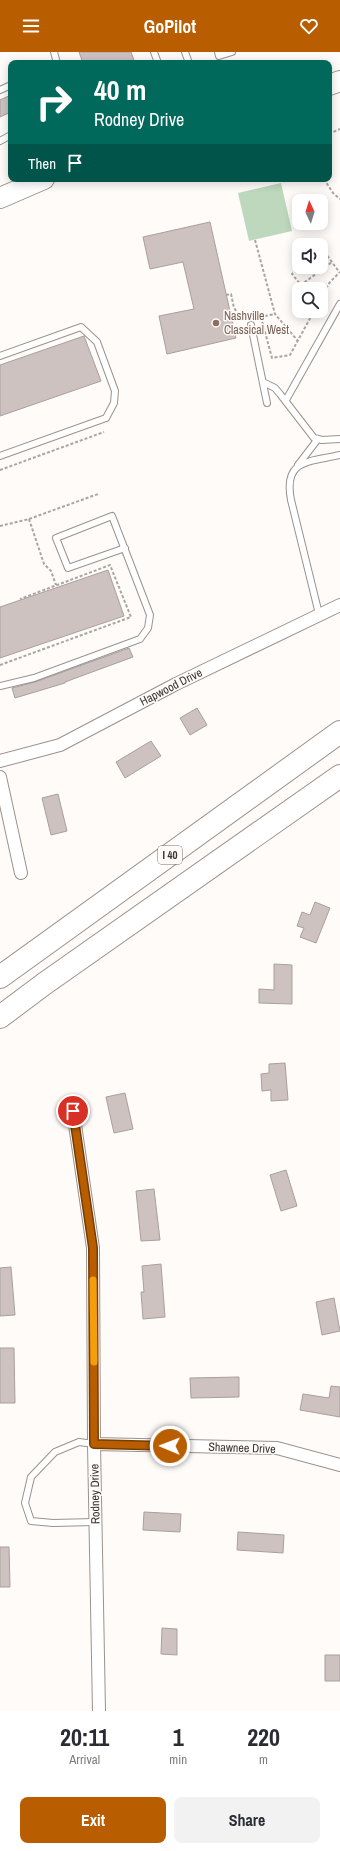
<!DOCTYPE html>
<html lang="en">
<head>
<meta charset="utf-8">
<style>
  :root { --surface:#fff; --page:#f2f2f3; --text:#2b2b33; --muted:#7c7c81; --accent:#b85d00 }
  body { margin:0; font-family:"Archivo Narrow",sans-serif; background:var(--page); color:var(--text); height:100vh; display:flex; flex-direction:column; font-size:15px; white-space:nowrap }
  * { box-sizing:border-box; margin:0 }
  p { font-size:13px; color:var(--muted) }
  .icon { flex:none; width:22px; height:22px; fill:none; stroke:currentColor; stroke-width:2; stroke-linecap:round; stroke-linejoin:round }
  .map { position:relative; height:1659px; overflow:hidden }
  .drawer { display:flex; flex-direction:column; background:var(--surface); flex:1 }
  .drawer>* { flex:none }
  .top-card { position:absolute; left:8px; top:8px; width:324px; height:122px; border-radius:8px; box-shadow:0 2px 10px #0003; background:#00695c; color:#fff; overflow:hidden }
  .needle { width:26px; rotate:356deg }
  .controls { position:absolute; left:292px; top:142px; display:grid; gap:8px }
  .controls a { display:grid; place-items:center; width:36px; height:36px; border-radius:8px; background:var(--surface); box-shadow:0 2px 10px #0003; font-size:20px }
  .pin { position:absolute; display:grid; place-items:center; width:34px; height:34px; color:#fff; margin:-17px; border:2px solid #fff; border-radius:50%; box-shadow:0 1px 4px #0007 }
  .me { position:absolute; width:44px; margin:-22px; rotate:271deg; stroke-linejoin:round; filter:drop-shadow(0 0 3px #0008) }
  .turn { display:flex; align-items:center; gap:14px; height:84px; padding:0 20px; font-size:18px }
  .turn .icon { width:52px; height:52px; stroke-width:2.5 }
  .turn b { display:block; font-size:28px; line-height:34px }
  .then { display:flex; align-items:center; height:38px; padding:0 20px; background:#0003; gap:8px; font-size:15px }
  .eta { display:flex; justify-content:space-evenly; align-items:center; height:68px; text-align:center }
  .eta b { font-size:24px; font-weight:700; line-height:28px }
  .button { display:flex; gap:8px; margin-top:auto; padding:8px 20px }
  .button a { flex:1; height:46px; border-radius:8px; background:var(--accent); color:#fff; font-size:16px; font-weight:700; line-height:46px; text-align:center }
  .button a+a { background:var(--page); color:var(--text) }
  header { display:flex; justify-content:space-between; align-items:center; height:52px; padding:0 20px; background:var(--accent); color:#fff; font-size:18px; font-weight:700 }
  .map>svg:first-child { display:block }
  .green { fill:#bdd8bd }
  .building { fill:#cdc2c0; stroke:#a99f9d }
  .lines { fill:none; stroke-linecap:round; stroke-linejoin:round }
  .service-casing { stroke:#9a928d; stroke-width:8 }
  .minor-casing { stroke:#9a928d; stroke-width:14 }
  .primary-casing { stroke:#9a928d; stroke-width:22 }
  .motorway-casing { stroke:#9a928d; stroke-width:24 }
  .path { stroke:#a8a5a2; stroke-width:2; stroke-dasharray:3 2; stroke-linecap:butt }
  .service { stroke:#fff; stroke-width:6 }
  .minor { stroke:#fff; stroke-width:12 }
  .primary { stroke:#fff; stroke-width:20 }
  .motorway { stroke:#fff; stroke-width:22 }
  .route-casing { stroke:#783c00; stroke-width:10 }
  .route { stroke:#b85d00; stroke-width:7 }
  .slow { stroke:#f59e0b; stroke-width:7 }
  .education-dot { fill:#8d6e63; stroke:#fefbf8; stroke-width:1.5 }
  .labels { text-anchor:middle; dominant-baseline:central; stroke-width:3; stroke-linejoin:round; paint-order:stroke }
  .shield { fill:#fefbf8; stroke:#73706d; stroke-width:1 }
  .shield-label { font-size:11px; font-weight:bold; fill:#373431 }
  .education-label { font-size:12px; fill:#785e54; stroke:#fefbf8; text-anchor:start }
  .street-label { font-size:12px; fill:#373431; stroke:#fefbf8 }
</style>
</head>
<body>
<header><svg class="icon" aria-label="menu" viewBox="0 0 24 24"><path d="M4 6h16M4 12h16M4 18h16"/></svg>GoPilot<svg class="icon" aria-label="heart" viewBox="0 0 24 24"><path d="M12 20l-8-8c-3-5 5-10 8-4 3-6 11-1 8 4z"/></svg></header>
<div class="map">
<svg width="340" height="1659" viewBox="0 0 340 1659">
  <rect width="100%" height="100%" fill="#fefbf8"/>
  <path class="green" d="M281,131L292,179L249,189L238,141Z"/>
  <path class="building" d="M79,0H131L135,11H83Z
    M11,43V60L0,65V48Z
    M210,170L236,286L167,302L159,264L194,257L183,210L150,217L143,185Z
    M84,284L101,329L0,364V313Z
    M108,518L124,564L0,606V555Z
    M129,596L133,605L65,630V631L15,646L12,636L35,630Z
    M197,656L207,673L190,683L180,666Z
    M151,689L161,704L125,726L116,710Z
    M58,742L67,779L51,783L42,746Z
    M315,850L330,856L316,891L300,885L304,876L297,874L302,860L310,863Z
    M274,912L292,913V952L259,951V937L274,938Z
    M285,1011L288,1048L271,1049V1038L262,1039L261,1022L269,1021V1012Z
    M125,1041L133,1077L114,1081L106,1045Z
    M286,1118L297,1154L281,1159L270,1123Z
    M154,1137L160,1188L141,1189L136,1139Z
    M161,1212L165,1265L143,1267L141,1240H144L142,1214Z
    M11,1215L15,1263L0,1264V1216Z
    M334,1246L340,1279L322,1283L316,1250Z
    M0,1296H14L15,1351H0Z
    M239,1325V1345L191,1346L190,1326Z
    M331,1334L340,1335V1365L300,1358L303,1342L329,1346Z
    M144,1460L181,1462L180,1480L143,1478Z
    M238,1480L284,1483L283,1501L237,1498Z
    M0,1495H9L10,1535H0Z
    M162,1576L177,1577V1603L161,1602Z
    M325,1603H340V1629H325Z"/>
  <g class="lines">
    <g class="service-casing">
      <path id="service" d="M54,0L57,11
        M154,0L158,11
        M185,0L189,11
        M218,0L219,4L232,0
        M0,38L11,33
        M0,89L11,83
        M251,273L267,351
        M0,304L81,275L97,290L115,339L114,351L106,366L0,404
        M263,330L275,336L280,342L314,386L322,388L340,387
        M286,348L340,252
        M298,413L318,387
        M319,562L291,448C283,407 309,410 340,403
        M0,634L34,626L140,587L148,576L150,563L112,464L56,486L68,516L125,496
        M94,1392L79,1390L55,1400L31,1425L25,1451L31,1469L53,1471L95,1470"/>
    </g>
    <g class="minor-casing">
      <path id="minor" d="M0,709L60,693L176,632L340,553
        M0,725L21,821
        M73,1059L93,1196L94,1392L99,1659
        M94,1392L277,1396L340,1413"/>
    </g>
    <g class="primary-casing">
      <path id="primary" d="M329,33L340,29
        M0,146L44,127"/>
    </g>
    <g class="motorway-casing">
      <path id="motorway" d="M0,925L340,680
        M0,965L44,932L340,724"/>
    </g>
    <path class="path" d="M329,82L340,77
      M324,127L333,141L340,147
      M255,188L275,262L298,289
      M321,200L323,198L340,221
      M301,215L292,222L301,233L332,210
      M226,243L231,242L234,256L243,268
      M321,245L330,230L340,220
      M261,265L272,306L290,303L314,259
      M255,266L275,262
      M0,418L104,380
      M29,467L44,512L51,519L56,533
      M0,474L29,467L98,442
      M0,613L131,565L110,513L20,547"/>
    <use href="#service" class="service"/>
    <use href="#minor" class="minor"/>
    <use href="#primary" class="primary"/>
    <use href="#motorway" class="motorway"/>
  </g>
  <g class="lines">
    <g class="route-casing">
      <path id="route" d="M73,1059L93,1196L94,1392L170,1394"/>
    </g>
    <use href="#route" class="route"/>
    <path class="slow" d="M93,1228L94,1310"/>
  </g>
  <circle class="education-dot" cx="216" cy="271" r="4"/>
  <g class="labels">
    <rect class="shield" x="158" y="794" width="24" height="18" rx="3"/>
    <g class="shield-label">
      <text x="170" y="803">I 40</text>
    </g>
    <g class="education-label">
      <text x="224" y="264">Nashville<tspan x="224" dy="14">Classical West</tspan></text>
    </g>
    <g class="street-label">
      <text transform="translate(171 635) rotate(-27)">Hapwood Drive</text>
      <text transform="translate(242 1396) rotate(2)">Shawnee Drive</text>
      <text transform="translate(95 1442) rotate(-91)">Rodney Drive</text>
    </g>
  </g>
</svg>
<div class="controls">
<a><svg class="needle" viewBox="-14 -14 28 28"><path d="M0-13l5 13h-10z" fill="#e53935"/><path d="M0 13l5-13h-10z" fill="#7c7c81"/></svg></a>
<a><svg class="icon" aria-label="sound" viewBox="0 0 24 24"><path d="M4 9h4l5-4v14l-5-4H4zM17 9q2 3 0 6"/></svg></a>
<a><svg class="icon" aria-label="search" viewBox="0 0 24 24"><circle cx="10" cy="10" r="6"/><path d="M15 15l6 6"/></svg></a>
</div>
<div class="pin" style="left:73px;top:1059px;background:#d93025"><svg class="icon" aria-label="arrive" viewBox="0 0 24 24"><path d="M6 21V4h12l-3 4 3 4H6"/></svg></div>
<svg class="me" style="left:170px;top:1394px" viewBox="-20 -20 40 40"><circle r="17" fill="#b85d00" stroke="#fff" stroke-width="3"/><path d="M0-11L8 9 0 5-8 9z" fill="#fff"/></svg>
<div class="top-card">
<div class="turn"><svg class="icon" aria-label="right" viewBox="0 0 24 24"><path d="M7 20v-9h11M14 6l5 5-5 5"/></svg><div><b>40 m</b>Rodney Drive</div></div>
<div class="then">Then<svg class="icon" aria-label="arrive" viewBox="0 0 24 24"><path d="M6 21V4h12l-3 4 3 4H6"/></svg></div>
</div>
</div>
<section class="drawer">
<div class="eta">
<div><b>20:11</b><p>Arrival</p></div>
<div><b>1</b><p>min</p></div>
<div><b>220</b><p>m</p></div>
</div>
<div class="button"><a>Exit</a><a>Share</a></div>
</section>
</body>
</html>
